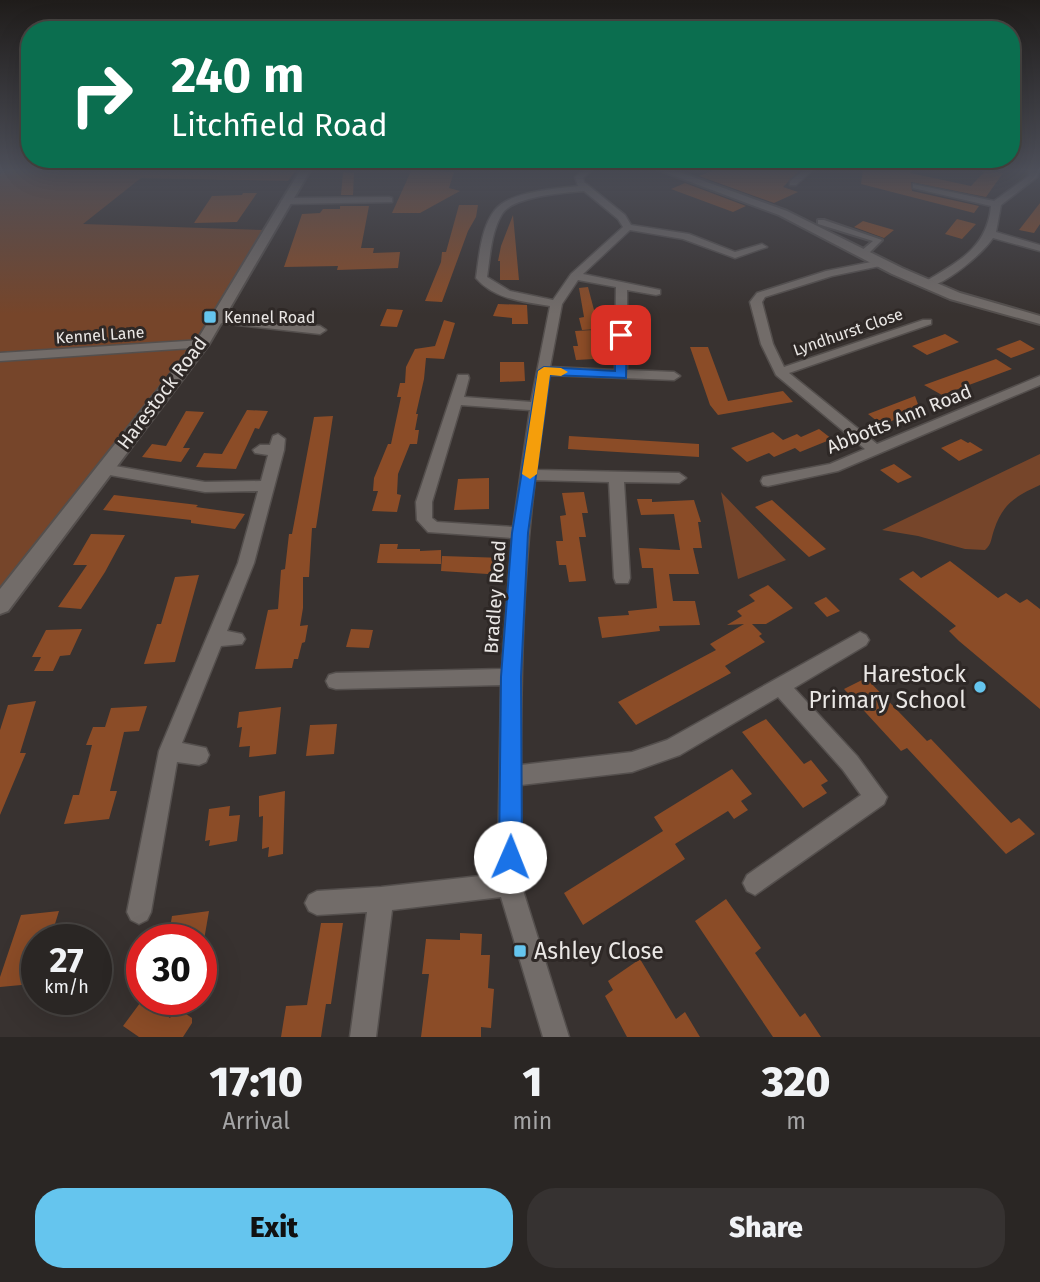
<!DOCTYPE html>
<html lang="en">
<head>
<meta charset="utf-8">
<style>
  :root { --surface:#2a2624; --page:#363231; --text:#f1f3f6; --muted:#a5a5a6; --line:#464341; --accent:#65c5ee }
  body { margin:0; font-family:"Fira Sans",sans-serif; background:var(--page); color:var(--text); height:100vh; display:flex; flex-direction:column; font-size:26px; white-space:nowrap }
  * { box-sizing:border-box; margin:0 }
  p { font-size:23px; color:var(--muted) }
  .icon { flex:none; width:38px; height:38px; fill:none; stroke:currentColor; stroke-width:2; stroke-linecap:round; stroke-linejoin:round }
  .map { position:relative; height:1037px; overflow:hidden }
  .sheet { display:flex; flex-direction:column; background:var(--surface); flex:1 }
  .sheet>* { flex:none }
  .banner { position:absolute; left:21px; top:21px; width:999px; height:147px; border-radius:28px; box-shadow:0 7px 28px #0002,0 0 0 2px var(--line); background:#0b6e4f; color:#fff; overflow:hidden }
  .speed { position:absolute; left:21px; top:924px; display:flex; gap:14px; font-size:35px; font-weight:700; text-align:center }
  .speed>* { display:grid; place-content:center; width:91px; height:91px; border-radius:50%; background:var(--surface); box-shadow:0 7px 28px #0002,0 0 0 2px var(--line); line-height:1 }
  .speed small { font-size:18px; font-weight:400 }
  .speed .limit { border:10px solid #d22; background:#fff; color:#111 }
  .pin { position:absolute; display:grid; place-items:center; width:60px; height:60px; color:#fff; margin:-30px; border-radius:14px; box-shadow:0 4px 10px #0006 }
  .me { position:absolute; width:77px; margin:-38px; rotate:1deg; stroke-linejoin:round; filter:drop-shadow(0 0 5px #0008) }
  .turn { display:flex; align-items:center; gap:24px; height:147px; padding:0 35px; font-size:32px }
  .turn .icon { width:91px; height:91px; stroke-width:2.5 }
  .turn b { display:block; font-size:49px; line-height:60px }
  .eta { display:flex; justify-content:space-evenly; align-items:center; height:119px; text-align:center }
  .eta b { font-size:42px; font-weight:800; line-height:49px }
  .button { display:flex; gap:14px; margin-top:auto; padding:14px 35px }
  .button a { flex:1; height:80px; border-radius:28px; background:var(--accent); color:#111; font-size:28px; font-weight:800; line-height:80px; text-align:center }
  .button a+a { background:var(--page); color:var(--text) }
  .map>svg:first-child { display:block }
  .green { fill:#76452a }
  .building { fill:#8b4c27 }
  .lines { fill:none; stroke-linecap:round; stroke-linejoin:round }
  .pedestrian-casing { stroke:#544f4d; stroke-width:4 }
  .minor-casing { stroke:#544f4d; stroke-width:3 }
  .tertiary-casing { stroke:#544f4d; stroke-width:4 }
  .pedestrian { fill:#726c69; fill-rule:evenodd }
  .minor { fill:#726c69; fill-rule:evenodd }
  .tertiary { fill:#726c69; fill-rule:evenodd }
  .route { fill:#1a73e8; stroke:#114b97; stroke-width:2 }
  .slow { fill:#f59e0b }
  .poi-dot { fill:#65c5ee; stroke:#2e2826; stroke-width:2.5 }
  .labels { text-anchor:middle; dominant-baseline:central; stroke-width:6; stroke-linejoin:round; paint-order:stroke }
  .far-poi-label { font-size:16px; fill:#eae7e5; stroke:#2e2826; text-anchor:start }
  .far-street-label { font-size:16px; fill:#eae7e5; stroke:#2e2826 }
  .street-label { font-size:19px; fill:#eae7e5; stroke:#2e2826 }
  .near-poi-label { font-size:23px; fill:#eae7e5; stroke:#2e2826; text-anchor:end }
</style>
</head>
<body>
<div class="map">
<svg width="1040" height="1037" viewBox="0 0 1040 1037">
  <rect width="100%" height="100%" fill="#383230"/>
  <path class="green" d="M6,169H297L288,181L141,178L83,224L264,230L195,340L0,352V174Z
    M191,344L104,469L0,605V358Z
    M1040,454V485C1016,496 1003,503 994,530C991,538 992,544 985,550L965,549L918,536L882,530Z
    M721,492L786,560L738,579Z"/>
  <path class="building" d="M412,169L454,172L449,188L460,191L420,213H392Z
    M717,169H801L783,187L798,192L774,203L699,176Z
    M863,169H913L910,173L971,186L986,170L1003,173L986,197L911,182L912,191L979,206L974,213L861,184Z
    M343,172L354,173L353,195H341Z
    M685,183L746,206L733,212L671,189Z
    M243,193H257L237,222L194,223L212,196L242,195Z
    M1040,203V224L1034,233L1019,230Z
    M459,205H478L476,217L468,231L442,302L425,301L441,262L442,252H446Z
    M340,206H369L361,248H374L373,253L400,252L398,268L337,270L338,266L284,267L302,214L320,213L323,209H340Z
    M513,215L519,280H500V261H498L501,246Z
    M957,219L976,224L962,239L945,234Z
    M863,221L894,230L884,238L854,227Z
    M588,287L599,329L582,330L579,318L584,317L579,288Z
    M498,304L527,305L528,324H512V318L493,316Z
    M387,309L403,310L397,327L380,326Z
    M444,320L455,323L444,359L426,358L424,379L416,414H418L415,430H419L417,444H410L398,474L397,494L401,495L397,512L372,511L378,491H373L374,478L388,444H391L401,397H397L400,383H405L406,367L415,349L435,346Z
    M593,330L595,343H591L594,359L576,360L573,346H578L575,331Z
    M945,334L959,342L927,355L912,346Z
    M1020,340L1035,349L1011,358L996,349Z
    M690,347H708L728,401L783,391L793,402L718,415L710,405Z
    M996,359L1012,369L942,395L924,385Z
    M500,362H524L525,381L500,382Z
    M915,396L919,407L896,416L899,418L882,425L868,414Z
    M247,410L268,411L259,429L255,428L236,469L196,467L204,453L222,454Z
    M186,411L204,412L183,448H190L181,462L142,457L152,444L166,446Z
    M333,416L316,528H312L309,577H303V608L300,626L308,625L305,642L302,643L298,659H294L292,668L255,669L268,610L278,609L281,570L285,569L289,534H292L314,417Z
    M819,429L832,439L800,452L795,448L774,457L769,453L747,462L731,448L773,432L783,440L797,434L801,437Z
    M569,436L699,444V457L568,449Z
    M961,439L968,443L970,442L983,450L959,461L941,448Z
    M894,464L912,477L898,483L880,470Z
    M489,478V509L454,510L458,479Z
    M584,492L588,513H582L586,537H579L586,581L569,582L566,565H559L556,541H563L560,516L566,515L562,493Z
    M114,495L198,505L196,507L245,514L235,529L191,523V520L103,510Z
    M637,499H652V502L694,500L701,522H698L702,548H693L699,574H669L673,601H695L700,625L659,626L660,631L602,638L598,617L629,615L628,611L657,608L653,568H642L639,548L680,550L674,514L641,515Z
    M772,500L826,549L809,557L755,507Z
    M91,534L125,535L105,572L81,609L58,607L87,565H73Z
    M380,544H398L397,549H420V551L441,550V564L377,563Z
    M442,556L505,558L503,575L441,571Z
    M950,561L998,598L1006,593L1020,603L1027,599L1040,609V709L959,641L949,631L956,626L899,579L913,571L921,578Z
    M199,575L175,662L144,664L157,624H161L175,577Z
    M768,585L793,608L766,624H752L762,634L759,636L765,642L725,666L731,673L636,725L618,702L716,650L710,644L744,624L727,625L742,616L737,611L755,601L749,595Z
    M826,597L840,611L827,617L814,603Z
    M82,629L70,655L60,656L53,671H34L41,657H32L46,630Z
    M351,629L373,630L369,648L346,647Z
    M866,678L927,741L931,739L1011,823L1019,818L1035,834L1006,854L907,748L901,751L844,689Z
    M36,701L20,753H26L0,815V730L8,705Z
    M147,706L139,731L124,732L110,791H117L109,819L64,824L73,795H79L92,745H86L93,727H105L111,708Z
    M281,707L276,754L249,757L250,746L239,747L242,727L237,728L239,712Z
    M766,719L804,764L811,760L828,781L821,785L827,793L803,808L742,732Z
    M337,724L334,754L306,756L310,725Z
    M732,769L752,794L741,801L748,810L734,819L728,811L675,844L685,859L583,925L564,893L663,831L654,817Z
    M285,791L283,854L268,857L269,847L262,849L263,816L259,817V796Z
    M230,806L229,816L240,815L237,841L209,846L210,840L205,841L209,809Z
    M726,899L761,948L755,953L800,1017L805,1013L821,1037H773L695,921Z
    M59,911L50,940H37V970L32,984L0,987V977L21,915Z
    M209,911L204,940H168L172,916Z
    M321,923H343L331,1004H326L321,1037H281L286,1006L307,1005Z
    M460,933L482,934L481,955H490L488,988L494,989L491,1028L481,1027V1037H421L429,974H422L426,939L460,940Z
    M640,959L676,1019L685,1012L700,1037H627L605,996L613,990L608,981Z
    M143,999L170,1018L177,1008L192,1018V1023L183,1037H139L123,1026Z"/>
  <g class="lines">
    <g class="pedestrian-casing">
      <path id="pedestrian" d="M818,220H824L882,240L867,255H861V251L873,241L818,224Z"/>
    </g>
    <g class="minor-casing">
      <path id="minor" d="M584,169H593L583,178L584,182L625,215L631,225L689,234L735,252L762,244L767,247L735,258L683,239L630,230L583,274L660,290V294L656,295L627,290V370L674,372L680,376L674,380L549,375L536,470L679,473L686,478L679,483L624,482L630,578L628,583H616L614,578L609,482L535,480C523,575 521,670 521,765L632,752L667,740L860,632L866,635L869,640L866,645L794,688L857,756L887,797L884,804L755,895L747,891L743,883L747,875L861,795L843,770L778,697L680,755L632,772L521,785V884L569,1037H543L501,897L392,910L376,1037H350L367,912L317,915L309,911L305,903L309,895L317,891L381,887L498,874L501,685L336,689L329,687L326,681L329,675L336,673L502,669L512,538L428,532L417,520L416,502L458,375H468L469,378L464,397L531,402L550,306C523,302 494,299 476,278C479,257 481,227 495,210C510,191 556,189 578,186L575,177ZM584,191L618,219L623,227L571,274L553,300L510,291L487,277C490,257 491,232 502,214C513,196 564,193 584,191ZM578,280L616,287L615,370L550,367L562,304ZM461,405L530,410L513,527L437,522L432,518V502Z
        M805,169H814L796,185H790V181Z
        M1030,169H1038L1037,177L1001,205L996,232L1040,245V251L993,238C983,253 942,289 923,287V283C957,262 987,249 991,206L913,188V184L994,201L1029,176Z
        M389,197L392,198V202L286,204L281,201L286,198Z
        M881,260L886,263L885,265L832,276L765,297L762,302L773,344L784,367L923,320H931V324L789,373L877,444L1040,376V385L838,471L768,486L763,485L761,481L763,477L830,464L865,449L776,375L761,344L750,302L757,293L826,271Z
        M215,317L320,326L326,330L320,334L211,322L209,320Z
        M202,340L208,344L206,347L0,361V353Z
        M278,434L285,439L284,450L254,563L227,631L242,634L245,639L242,644L221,646L182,743L206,748L209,755L206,762L199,765L177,762L151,912L147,920L139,924L131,920L127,912L159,751L238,563L258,491L205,492L104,474L97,469L104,464L205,482L261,481L268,455L255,453L253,450L260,445H270L273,436Z"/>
    </g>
    <g class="tertiary-casing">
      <path id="tertiary" d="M301,169H311L209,344L8,611L0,614V589L196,342Z
        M656,169H671L787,211L902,268L960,293L1040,316V324L950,299L892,274L779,215Z"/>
    </g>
    <use href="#pedestrian" class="pedestrian"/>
    <use href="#minor" class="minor"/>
    <use href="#tertiary" class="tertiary"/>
  </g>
  <linearGradient id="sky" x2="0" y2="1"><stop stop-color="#1f1c1a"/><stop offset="0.54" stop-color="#4d4f59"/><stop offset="1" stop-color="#4d4f59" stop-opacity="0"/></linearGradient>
  <rect width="1040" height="314" fill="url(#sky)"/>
  <path class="route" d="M621,331L627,335L626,378L550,375L528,533L521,677L522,857L518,865L510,868L502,865L499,857L501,677L512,533L538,371L544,367L615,371V335Z"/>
  <path class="slow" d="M544,367L561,368L568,372L561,376L550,375L537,474L530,479L522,474L538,371Z"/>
  <g class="poi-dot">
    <rect x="203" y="310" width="14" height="14" rx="3.5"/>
    <circle cx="980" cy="687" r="7"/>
    <rect x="513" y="944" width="14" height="14" rx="3.5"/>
  </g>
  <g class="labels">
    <g class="far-poi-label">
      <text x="224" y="317">Kennel Road</text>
    </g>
    <g class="far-street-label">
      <text transform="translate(848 332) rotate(-19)">Lyndhurst Close</text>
      <text transform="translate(100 335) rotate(-4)">Kennel Lane</text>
    </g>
    <g class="street-label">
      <text transform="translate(162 393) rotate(-53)">Harestock Road</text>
      <text transform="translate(899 419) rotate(-22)">Abbotts Ann Road</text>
      <text transform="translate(495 597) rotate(-86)">Bradley Road</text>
    </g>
    <g class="near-poi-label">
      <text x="966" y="674">Harestock<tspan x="966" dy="26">Primary School</tspan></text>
      <text x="534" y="951" text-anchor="start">Ashley Close</text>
    </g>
  </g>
</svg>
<div class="speed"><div>27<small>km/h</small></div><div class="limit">30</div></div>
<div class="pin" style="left:621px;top:335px;background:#d93025"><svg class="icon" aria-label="arrive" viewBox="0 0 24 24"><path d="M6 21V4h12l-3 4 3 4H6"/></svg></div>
<svg class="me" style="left:510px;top:857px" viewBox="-20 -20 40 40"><circle r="19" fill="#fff"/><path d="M0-13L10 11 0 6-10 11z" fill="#1a73e8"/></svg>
<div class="banner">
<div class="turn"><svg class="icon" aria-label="right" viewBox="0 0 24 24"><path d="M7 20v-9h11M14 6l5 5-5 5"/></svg><div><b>240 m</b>Litchfield Road</div></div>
</div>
</div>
<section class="sheet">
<div class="eta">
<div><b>17:10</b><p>Arrival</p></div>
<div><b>1</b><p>min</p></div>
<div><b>320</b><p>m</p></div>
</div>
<div class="button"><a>Exit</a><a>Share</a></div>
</section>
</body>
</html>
